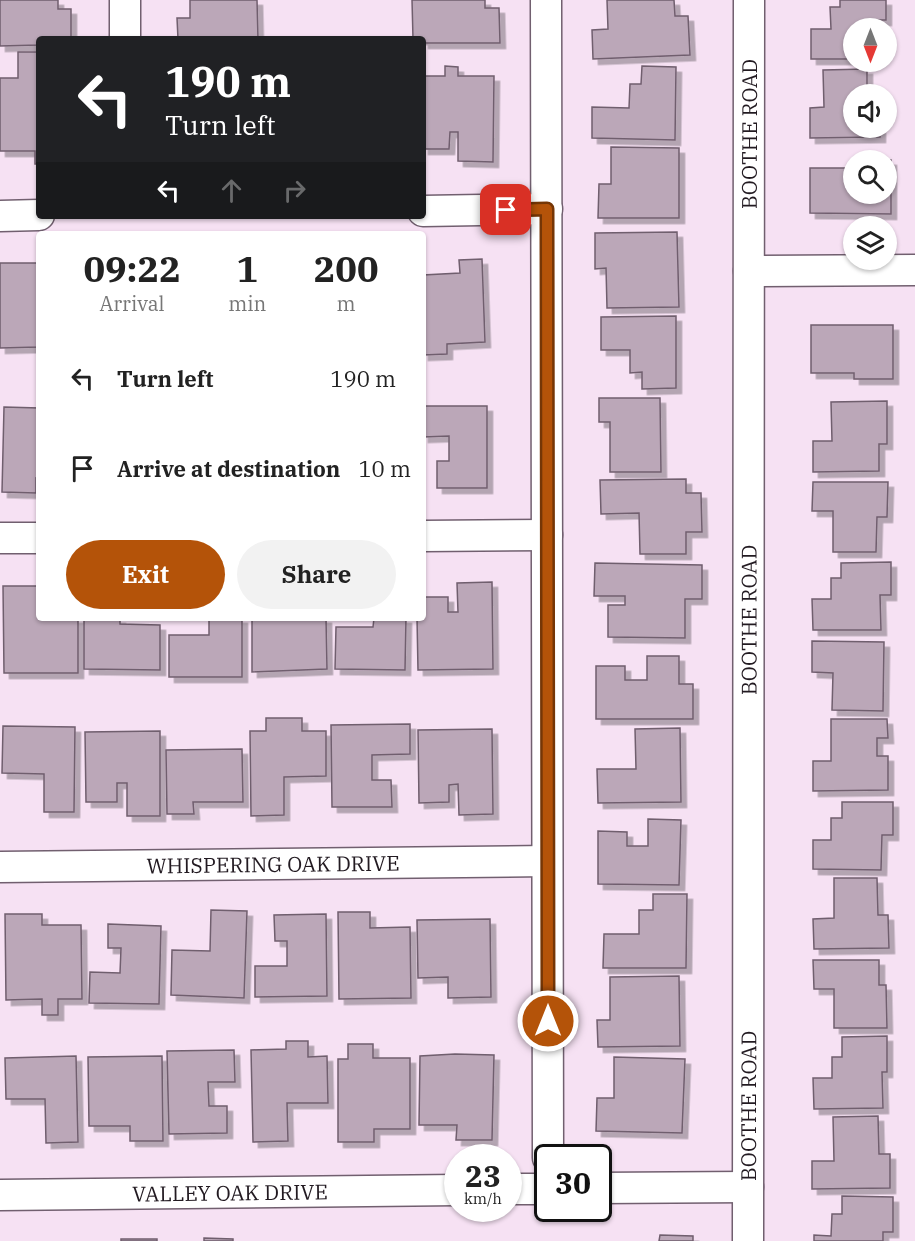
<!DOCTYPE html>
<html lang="en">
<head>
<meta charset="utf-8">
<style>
  :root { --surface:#fff; --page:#f2f2f2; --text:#222; --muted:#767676; --accent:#b45309 }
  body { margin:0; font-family:"IBM Plex Serif",serif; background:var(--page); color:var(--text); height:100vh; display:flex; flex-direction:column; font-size:22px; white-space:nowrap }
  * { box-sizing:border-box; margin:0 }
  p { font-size:20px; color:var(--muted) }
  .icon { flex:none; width:33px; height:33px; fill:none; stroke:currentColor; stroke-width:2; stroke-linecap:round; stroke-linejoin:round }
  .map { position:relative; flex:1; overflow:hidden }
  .details { position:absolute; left:36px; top:231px; width:390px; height:390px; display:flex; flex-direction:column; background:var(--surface); border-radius:6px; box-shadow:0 2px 4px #0004 }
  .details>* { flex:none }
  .guide { position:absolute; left:36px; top:36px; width:390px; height:183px; border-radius:6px; box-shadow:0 2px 4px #0004; background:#202124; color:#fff; overflow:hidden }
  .needle { width:39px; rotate:180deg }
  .tools { position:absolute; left:843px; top:18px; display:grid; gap:12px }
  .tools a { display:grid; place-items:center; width:54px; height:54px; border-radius:50%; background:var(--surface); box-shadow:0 2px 4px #0004; font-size:30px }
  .speed { position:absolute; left:444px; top:1144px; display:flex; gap:12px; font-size:30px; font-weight:700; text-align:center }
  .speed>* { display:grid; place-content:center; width:78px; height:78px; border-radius:50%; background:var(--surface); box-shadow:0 2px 4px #0004; line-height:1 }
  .speed small { font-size:15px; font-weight:400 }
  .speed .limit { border:3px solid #111; border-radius:9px; background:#fff; color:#111 }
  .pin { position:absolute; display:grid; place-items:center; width:51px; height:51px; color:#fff; margin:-26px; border-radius:12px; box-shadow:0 3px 9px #0006 }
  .me { position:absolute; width:66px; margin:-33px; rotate:0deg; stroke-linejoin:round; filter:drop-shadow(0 0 4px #0008) }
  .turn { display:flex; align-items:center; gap:21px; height:126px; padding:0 30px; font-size:27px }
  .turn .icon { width:78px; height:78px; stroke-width:2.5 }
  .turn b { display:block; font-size:42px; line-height:51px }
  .lanes { display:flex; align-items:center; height:57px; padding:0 30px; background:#0003; justify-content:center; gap:30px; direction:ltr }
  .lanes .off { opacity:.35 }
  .eta { display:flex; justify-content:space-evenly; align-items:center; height:102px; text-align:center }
  .eta b { font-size:36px; font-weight:700; line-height:42px }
  .primary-button { display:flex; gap:12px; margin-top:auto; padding:12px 30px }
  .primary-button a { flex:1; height:69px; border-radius:36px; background:var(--accent); color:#fff; font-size:24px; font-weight:700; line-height:69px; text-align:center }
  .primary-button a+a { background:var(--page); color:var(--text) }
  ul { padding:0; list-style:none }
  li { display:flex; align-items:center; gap:18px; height:90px; padding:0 30px }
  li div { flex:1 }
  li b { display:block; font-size:22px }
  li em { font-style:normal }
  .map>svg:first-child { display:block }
  .building { fill:#bba7b8; stroke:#705e6e; stroke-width:1.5; filter:url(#shadow) }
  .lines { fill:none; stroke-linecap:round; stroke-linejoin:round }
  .minor-casing { stroke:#715f6f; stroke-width:33 }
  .minor { stroke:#fff; stroke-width:30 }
  .route-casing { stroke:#753606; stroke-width:15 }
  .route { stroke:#b45309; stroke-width:10 }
  .labels { text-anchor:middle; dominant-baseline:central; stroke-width:4.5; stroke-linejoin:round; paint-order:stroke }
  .street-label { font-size:21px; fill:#221a21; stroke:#fef1fc }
</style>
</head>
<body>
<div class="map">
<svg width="915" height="1241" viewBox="0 0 915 1241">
  <defs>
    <filter id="shadow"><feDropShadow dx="5.5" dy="5.5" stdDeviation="0" flood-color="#0004"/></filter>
  </defs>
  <rect width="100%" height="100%" fill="#f6e1f3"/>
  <path class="building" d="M0,0H58V9H71V39H39V45L0,46Z
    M190,0H257L258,39H178L177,18H190Z
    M412,0H485V8H499L500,43H423V39H413Z
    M607,0H674L675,16H688L690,55L593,59L592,30L608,29Z
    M840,0H886V20H879V28H854V59H811V29H831L830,7H840Z
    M18,52H39V164H35V151H0V78H18Z
    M445,66L458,67V76H494L493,162L458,161V132H450L449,149H423V76H445Z
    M642,66L676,67L675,140L592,138V107L629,108L630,84H641Z
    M867,69V94H854V128H880V137L810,138V108L824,107L823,70Z
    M611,147L679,148V218H598L599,184H611Z
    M854,160H891V214L810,213V168H854V194H886V160Z
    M677,232L679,307L607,308L606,268L595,269V233Z
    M482,259L485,342L447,344V354L423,355V275L460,273L459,260Z
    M0,263H39V347L0,348Z
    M676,316V388L642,389V372L630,373V350H601V317Z
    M811,325H893V379H854V373H811Z
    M599,398H660L661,472H610V422H599Z
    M887,401V444H879V471L813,472V441H832L831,402Z
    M423,406H487V488H437V461H449V436L423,437Z
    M4,407L39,408V479L36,478V493L2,492Z
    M686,479V493H701L702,532H686V554H640L639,513L601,514L600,480Z
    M813,482H888L887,517H877L876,552H833V511H812Z
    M891,562V595H880L881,630H813L812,599H831V578H841V563Z
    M595,563L702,565V599H685V638L608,637V605H625V596H594Z
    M492,582L493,669L418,670L417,618H423V597H448V612H458L457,583Z
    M3,586H39V618H78V673H4Z
    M84,618H120V624L160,625V670L84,669Z
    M209,618H242V677H169V635H209Z
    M252,618H326L327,669L252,672Z
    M374,618H406L405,670L335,669L336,627H373Z
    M812,641L884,642L883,711L832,710L833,673L812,672Z
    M647,656H679V684H693V719H596V666H625V680H647Z
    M266,718H302V731H326V776L284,777V815L251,816L250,731H266Z
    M831,719H887L888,738H877V756H888V790L813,791V761H831Z
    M410,724V754L372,755V780H391L392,807H332L331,725Z
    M3,726L75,727L74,812H44V774L2,773Z
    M680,728L681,802L598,803L597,769H636L635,729Z
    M492,729L493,814L459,815L458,784L449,785V802L419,803L418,730Z
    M160,731V816H127V783H117V802H86L85,732Z
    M242,749L243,802H193L194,814H167L166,750Z
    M842,802H893V835H882L881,870L813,869V840H831V818H842Z
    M648,819L681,820L679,885L598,884V831L627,832V846H648Z
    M834,878H877L878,915H888L889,948L814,949L813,919L834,918Z
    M653,894H687L686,968H603L604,934H639V910H653Z
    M211,910L247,911L244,998L171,995L172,950L210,951Z
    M338,912H370V928L410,927L411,998L339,999Z
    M5,914H42V925H81L82,999H58V1015H42V999L6,1000Z
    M326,914L327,996L255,997V966H287V941H275L274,915Z
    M490,919L491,997L448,998V977L418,978L417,920Z
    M108,924L161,926L159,1004L89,1003L90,972L120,973L121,948H108Z
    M813,960H879V985H886L887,1028H834V989H814Z
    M679,976L680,1046L598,1047L597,1020H610V977Z
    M887,1036V1072H882L883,1108L814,1109L813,1078H832V1057H842V1037Z
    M286,1041H308V1057L327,1056L328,1103H287L288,1141L253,1142L251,1050L286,1049Z
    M348,1044H373V1058H410V1129H374V1142H338V1059H348Z
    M234,1050L235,1082H208L209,1106H227V1133L169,1134L167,1051Z
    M455,1054L494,1055L492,1140H456L457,1125H419L420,1056Z
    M76,1056L78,1142L46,1143L45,1099H6L5,1058Z
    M162,1056L163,1141H130V1126H89L88,1057Z
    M614,1057L685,1059L682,1133L596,1131L597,1098H614Z
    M878,1116L879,1154H890V1188L812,1189V1161H834L833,1117Z
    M842,1196L893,1197V1232H883V1241H814V1235L831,1236L832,1214H842Z
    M660,1235L693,1236V1241H659Z
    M204,1238L233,1239V1241H204Z
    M121,1239H157V1241H121Z"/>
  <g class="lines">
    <g class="minor-casing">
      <g id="minor">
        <path d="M125,0V39"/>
        <path d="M546,0L548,1158"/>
        <path d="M423,211L547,209"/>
        <path d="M0,216L39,215"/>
        <path d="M749,271L915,270"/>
        <path d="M423,536L547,535"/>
        <path d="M0,538H39"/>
        <path id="s1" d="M0,867L547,861"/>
        <path d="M598,1188L748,1187"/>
        <path d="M508,1189H548"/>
        <path id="s2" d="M0,1195L458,1190"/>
        <path id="s3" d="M748,1241L749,0"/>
      </g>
    </g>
    <use href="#minor" class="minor"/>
  </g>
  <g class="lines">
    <g class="route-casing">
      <path id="route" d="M506,210L547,209L548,1021"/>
    </g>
    <use href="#route" class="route"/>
  </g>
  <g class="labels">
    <g class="street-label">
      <text stroke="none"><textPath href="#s3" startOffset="1107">BOOTHE ROAD</textPath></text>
      <text stroke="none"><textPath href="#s3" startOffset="621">BOOTHE ROAD</textPath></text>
      <text stroke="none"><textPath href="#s1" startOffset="273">WHISPERING OAK DRIVE</textPath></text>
      <text stroke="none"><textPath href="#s3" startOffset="135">BOOTHE ROAD</textPath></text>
      <text stroke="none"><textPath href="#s2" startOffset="230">VALLEY OAK DRIVE</textPath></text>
    </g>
  </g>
</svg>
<div class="tools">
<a><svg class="needle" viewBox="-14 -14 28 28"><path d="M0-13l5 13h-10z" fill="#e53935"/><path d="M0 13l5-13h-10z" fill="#767676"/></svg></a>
<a><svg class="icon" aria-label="sound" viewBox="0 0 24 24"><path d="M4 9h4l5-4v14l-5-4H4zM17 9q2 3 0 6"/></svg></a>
<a><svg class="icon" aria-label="search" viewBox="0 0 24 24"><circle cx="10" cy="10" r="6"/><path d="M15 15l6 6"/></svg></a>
<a><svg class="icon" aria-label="layers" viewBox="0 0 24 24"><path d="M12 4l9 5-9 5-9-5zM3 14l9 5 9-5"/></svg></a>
</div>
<div class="speed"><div>23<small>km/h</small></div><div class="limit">30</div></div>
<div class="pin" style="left:506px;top:210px;background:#d93025"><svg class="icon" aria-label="arrive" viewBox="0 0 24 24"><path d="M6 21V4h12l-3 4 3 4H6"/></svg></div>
<svg class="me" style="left:548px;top:1021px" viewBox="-20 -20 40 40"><circle r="17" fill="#b45309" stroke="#fff" stroke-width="3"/><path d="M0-11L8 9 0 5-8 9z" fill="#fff"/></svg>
<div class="guide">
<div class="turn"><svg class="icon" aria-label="left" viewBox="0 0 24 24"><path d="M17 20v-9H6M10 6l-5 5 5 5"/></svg><div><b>190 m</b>Turn left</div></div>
<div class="lanes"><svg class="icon" aria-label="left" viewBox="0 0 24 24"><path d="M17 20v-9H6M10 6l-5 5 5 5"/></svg><svg class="icon off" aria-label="ahead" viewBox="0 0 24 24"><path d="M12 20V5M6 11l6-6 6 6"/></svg><svg class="icon off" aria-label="right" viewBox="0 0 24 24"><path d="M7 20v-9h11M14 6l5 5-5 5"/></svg></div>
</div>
<section class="details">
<div class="eta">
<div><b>09:22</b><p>Arrival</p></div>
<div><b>1</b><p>min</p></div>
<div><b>200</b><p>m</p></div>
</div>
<ul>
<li><svg class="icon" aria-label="left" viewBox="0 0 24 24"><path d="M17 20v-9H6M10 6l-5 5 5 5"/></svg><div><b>Turn left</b></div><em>190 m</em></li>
<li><svg class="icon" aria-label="arrive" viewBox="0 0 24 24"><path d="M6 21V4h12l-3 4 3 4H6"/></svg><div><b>Arrive at destination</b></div><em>10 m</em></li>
</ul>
<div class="primary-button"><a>Exit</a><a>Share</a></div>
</section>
</div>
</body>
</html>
